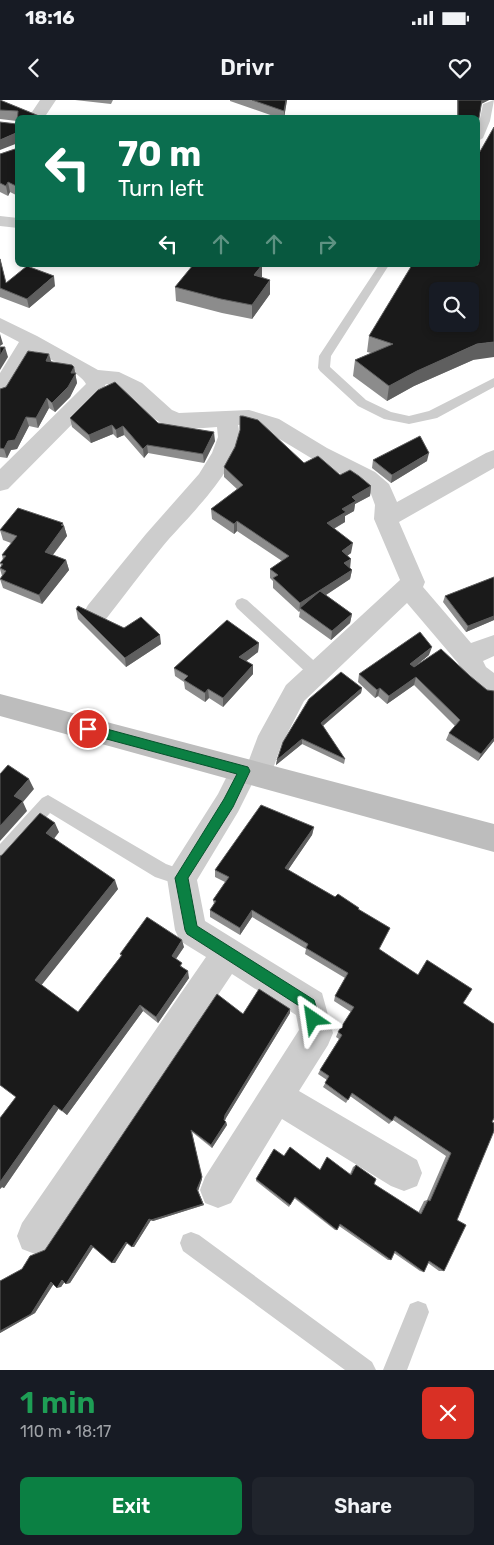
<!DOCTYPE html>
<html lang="en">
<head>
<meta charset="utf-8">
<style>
  :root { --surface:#171b24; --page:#20242c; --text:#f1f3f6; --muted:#9ea1a6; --accent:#0b8043 }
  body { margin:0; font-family:Rubik,sans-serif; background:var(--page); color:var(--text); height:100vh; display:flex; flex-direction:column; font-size:19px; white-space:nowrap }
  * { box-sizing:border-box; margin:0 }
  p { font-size:16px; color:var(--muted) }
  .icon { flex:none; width:28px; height:28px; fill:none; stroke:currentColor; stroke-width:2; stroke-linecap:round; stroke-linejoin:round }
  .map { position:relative; height:1270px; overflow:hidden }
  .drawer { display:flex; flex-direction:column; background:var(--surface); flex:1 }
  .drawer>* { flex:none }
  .hud { position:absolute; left:15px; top:15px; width:465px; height:152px; border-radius:8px; box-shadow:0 2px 8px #0003; background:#0b6e4f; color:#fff; overflow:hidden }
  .buttons { position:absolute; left:429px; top:182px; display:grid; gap:10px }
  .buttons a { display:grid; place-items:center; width:50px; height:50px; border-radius:8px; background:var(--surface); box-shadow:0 2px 8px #0003; font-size:25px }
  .pin { position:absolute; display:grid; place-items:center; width:42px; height:42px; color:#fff; margin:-21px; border:2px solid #fff; border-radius:50%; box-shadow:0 1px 5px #0007 }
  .me { position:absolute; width:55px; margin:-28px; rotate:328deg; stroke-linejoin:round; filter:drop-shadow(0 0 4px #0008) }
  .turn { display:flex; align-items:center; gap:18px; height:105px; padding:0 20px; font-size:22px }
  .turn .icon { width:65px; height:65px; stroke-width:2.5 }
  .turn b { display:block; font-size:35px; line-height:42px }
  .lanes { display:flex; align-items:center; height:48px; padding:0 20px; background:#0003; justify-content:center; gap:25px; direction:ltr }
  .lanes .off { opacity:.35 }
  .round { display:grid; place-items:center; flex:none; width:52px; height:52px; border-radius:8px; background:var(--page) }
  .headline { display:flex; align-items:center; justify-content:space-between; height:85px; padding:0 20px }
  h1 { font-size:30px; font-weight:600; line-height:38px; color:#1e9e55 }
  .primary-button { display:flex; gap:10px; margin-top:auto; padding:10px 20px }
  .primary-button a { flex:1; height:58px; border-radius:8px; background:var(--accent); color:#fff; font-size:20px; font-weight:600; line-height:58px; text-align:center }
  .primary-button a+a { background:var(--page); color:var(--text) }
  .status { display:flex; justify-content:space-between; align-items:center; height:35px; padding:0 25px; background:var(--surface); direction:ltr }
  .status svg { height:14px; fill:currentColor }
  header { display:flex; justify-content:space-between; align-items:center; height:65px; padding:0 20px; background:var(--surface); font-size:22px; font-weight:600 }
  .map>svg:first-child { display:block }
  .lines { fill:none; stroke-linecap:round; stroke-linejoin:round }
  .lane { fill:#cdcdcd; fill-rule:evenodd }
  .street { fill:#cdcdcd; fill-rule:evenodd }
  .secondary { fill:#bdbdbd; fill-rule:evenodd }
  .wall { fill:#8c8c8c }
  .shaded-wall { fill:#5f5f5f }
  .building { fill:#1a1a1a; stroke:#5f5f5f; fill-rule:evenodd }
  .route { fill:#0b8043; stroke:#07532c }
</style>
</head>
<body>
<div class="status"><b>18:16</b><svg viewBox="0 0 49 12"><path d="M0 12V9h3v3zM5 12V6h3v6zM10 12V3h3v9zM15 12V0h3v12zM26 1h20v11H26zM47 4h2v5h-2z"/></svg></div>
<header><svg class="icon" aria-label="back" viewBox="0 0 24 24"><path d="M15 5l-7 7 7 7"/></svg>Drivr<svg class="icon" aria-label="heart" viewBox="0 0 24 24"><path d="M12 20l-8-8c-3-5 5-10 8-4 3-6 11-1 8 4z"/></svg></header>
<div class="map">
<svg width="494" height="1270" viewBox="0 0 494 1270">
  <rect width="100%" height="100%" fill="#fff"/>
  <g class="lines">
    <path class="lane" d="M494,0L490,21L483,38L478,41V28L483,4Z
      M379,165H389L331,256L330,267L366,300L391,312L409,316L429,311L494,278V287L437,318L409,324L384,319L358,306L320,271L318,268L319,256Z
      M242,498L247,500L322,568L325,573L322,578L317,579L312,578L237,508L235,504L237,500Z
      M48,695L166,764L188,772L191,778L188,784L182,786L155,777L50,713L6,763L0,765V744L42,698Z
      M191,1132L199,1135L372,1262L376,1270H345L183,1151L180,1143L183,1135Z
      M418,1201L426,1204L429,1212L407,1270H383L410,1204Z"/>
    <path class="street" d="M40,0H56L44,18H28Z
      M0,116L18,118V128L0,126Z
      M0,218L37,236L98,270L119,272L142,283L172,310L179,313L249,310L279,319L327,348L375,372L389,384L397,402L486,353L494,350V368L399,422L425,482L423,487L471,543L494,535V556L483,561L486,567L494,573V599L485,596L468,583L458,563L407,503L304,601L281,646L268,683L258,686L252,684L238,712L197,780L205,821L322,893L333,933L328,945L299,991L417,1060L422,1073L417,1086L404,1091L391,1086L282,1019L231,1103L218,1108L205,1103L200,1090L205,1077L299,930L296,915L232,874L48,1149L35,1154L22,1149L17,1136L22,1123L206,857L180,841L175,830L167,778L171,768L218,694L234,662L244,659L249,660L258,636L286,585L400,480L374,419L375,405L371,394L359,384L311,358L263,329L248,324L238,325C248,363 185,419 163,446C143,470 125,495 106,519L97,522L88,519L84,512L88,505L146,434L199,374L212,353L218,337L217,327C197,328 173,332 156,320C139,308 128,288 106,284L97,299L8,389L0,391V369L86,284C82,273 45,257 34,251L7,296L0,298V273L19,242L0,232Z"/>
    <path class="secondary" d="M0,594L494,724V752L0,616Z"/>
  </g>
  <path class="wall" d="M0,0L44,18L17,24V21L0,19Z
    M75,0H113L111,4Z
    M230,0H287L284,18H279L230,1Z
    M457,0H489L481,4L478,18H457Z
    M18,48V96L10,92L8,96L0,92V54Z
    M0,158L6,183L55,186L29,208L0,197Z
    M262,177L270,194L252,219L222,213L176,201L175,187Z
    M369,236L473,260L414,286L387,301L353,276L355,260L371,253L367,252Z
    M51,262L74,267L77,283L70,297L55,312L49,308L38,328L29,326L17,349L11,350L7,358L0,357V289L6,287Z
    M70,318L158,323L215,341L204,363L148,353L144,358L124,335L117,338L113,334L91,343L72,327Z
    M373,360L427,361L391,383L372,368Z
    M304,363L371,386L370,396L355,404L354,411L345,416V422L334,429L351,453L347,456L350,468L352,470L350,479L326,495L352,514L350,523L331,540L299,517L300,511L299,512L273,488V481L270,478V469L282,461L237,431L234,434L212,419L211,409L237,389L224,377V367Z
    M63,423V426H64L67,436L53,455L66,460L69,470L42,504L3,488L0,479L2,476L0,469L1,466L0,463L3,460L2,455L11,443L3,440L0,430Z
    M494,477V520L466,532L443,502L445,496Z
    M76,509L124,528L161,544L126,567L78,519Z
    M259,543L258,552L246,561L253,574L223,607L209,598L205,602L185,589L184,582L175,576L174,568Z
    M429,555L414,567L494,641L478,661L446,640L449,633L455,626L414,585L387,604L378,596L375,598L358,582L359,574Z
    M362,588L361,593L323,626L345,659L344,664L302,644L276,665L277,660Z
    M314,727L312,735L288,770L390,828L379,849L418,875L463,903L492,1022L457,1120L444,1171H439L428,1163L424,1172L420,1171L394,1153L391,1160H388L339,1126L337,1130H335L294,1098L289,1107L256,1081V1079L284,1056L320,1069L350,1074L353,1067L356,1065L374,1084L418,1113L424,1101L427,1100L446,1056L393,1020L389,1024L350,996L346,1003L323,987L327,980L318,974L320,970L339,939L336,937L338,932L351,912L334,901L335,896L345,878L305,854L306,849L252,817L240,835L210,817V810L214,804L213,800L225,782L215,777V770Z
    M59,732L54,739L118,789L41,885L78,912L121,856L120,854L184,847L176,859L183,868L189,878L158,923L143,911L67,1015L59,1008L4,1088L2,1087L0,1089V1018L16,997L0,756Z
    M290,913L226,1018L225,1021L226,1022L227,1025L212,1048L192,1032L202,1079L198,1091L204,1105L153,1121L151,1120L134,1147L127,1143L115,1163H112L93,1147L70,1183L66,1184L64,1182L61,1187L53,1184L35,1213L0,1233V1181L22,1169L45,1150L243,914Z"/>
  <path class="shaded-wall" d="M286,0H287L284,18V11Z
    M482,0H489L481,4Z
    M16,33L18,43L0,50V40Z
    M8,82L10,92L8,96L6,86Z
    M262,165V179L254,175Z
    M54,176L55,186L29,208L27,199Z
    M270,180V194L252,219V205Z
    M0,234L3,244L0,246Z
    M494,242V257L473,260L414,286L387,301L389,286L417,271L477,244Z
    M5,247L8,257L0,270V256Z
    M49,254L52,264L46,261Z
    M74,267L77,283L70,297L55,312L52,303Z
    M47,298L49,308L38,328L36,318Z
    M26,317L29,326L17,349L11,350L7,358L4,349L8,341Z
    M112,325L113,334L91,343L89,335Z
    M123,326L124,335L117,338L116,330Z
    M214,332L215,341L204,363L203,354Z
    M147,345L148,353L144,358L143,349Z
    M429,353L427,361L391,383L392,375Z
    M371,386L370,396L355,404L354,411L345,416V422L326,433L327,423L342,409L352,397Z
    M237,421V431L234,434V424Z
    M63,423L64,427V426L67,436L48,461L45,452Z
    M353,443L351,453L340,461L342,451Z
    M351,459L350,469L344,463Z
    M66,460L69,470L42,504L39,495Z
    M352,470L350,479L303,510L300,508L299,512L300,503Z
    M352,514L350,523L331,540L332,531Z
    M494,516V520L466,532L468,526Z
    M160,535L161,544L126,567L125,558Z
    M259,543L258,552L240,566L239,557Z
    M432,547L429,555L408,572L410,564Z
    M253,565V574L223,607V598Z
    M416,577L414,585L387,604L389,596Z
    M362,588L361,593L320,628L321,623Z
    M380,588L378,596L375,598L377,590Z
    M208,589L209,598L205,602V593Z
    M494,638V641L478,661L481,654Z
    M302,639V644L276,665L277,660Z
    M29,679L34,689L23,702L27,711L0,741V726L14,696Z
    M55,723L59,732L50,743L46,733Z
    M314,727L312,735L284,776L285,768Z
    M115,780L118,789L40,887L35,880Z
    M252,810V817L240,835V828Z
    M182,840L184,847L173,863L172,856Z
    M188,871L189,878L158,923L156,917Z
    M140,905L143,911L67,1015L62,1011Z
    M290,909V913L226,1018L224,1022V1020L225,1015Z
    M54,1005L59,1008L4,1088L2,1087L0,1089V1082Z
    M226,1022L227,1025L212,1048L211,1045Z
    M191,1030L202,1079L198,1091L204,1105L153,1121L151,1120L197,1089Z
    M149,1119L151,1120L134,1147H132Z
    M126,1142H128L115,1163H112Z
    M91,1145L94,1146L70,1183L66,1184Z
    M62,1180H66L61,1187L57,1188Z
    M51,1182H55L35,1213L0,1233V1231Z"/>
  <path class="building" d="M0,0L44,18H18V46L16,33L0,40V22L17,24L18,11L0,10Z
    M252,0H286L284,11Z
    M458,0H482L478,24V18H458Z
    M494,27V242L477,244L417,271L389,286L355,260L393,244L369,236L412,165H478V55ZM438,191H470V224H438Z
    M18,48V87L8,82L6,86L0,83V54Z
    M0,159L6,183L27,166L54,176L27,199L0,188Z
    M193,165H262L254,175L270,180L252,205L221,199L175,187Z
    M0,247H5L0,256Z
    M28,251L49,254L46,261L72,265L74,267L71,273H76L68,287L52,303L47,298L36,318L26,317L15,340L8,341L4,349L0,348V289L6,287Z
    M115,282L158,323L214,332L203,354L147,345L143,349L123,326L116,330L112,325L89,335L70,318L98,290Z
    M240,316H243L258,320L304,363L318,356L340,375L350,370L359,376L371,386L352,397L356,401L342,409L346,412L327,423L353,443L342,451L351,459L344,463L352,470L300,503L273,478L278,475L270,469L289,456L237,421L234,424L211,409L243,385L224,367L235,347L240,330Z
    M420,336L429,353L392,375L373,360Z
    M18,408L63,423L61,425L64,426L45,452L66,460L39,495L0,479L6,471L0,468L3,464L0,463L6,456L2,455L17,436L0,430Z
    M494,477V516L468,526L445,496Z
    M320,491L352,514L332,531L300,508Z
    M78,506L124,528L141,517L160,535L125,558L76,509Z
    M227,520L259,543L239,557L253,565L223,598L208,589L205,593L184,580L188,576L174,568Z
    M420,532L432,547L410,564L414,567L441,549L470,576L487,590L494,591V638L481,654L449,633L460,620L416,577L389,596L380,588L377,590L359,574Z
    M341,572L362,588L321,623L345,659L302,639L277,660L283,642L309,599Z
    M8,665L29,679L14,696L23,701L0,726V674Z
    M261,705L314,727L285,768L335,797L338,794L359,808L358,809L390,828L379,849L418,875L427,860L472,889L463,903L494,924V1018L492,1022L494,1023V1031L457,1120L466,1125L444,1171L429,1161L424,1172L395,1151L391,1160L340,1124L337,1130L295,1097L290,1105L256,1079L274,1049L284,1056L290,1047L320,1070L327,1057L351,1075L356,1065L376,1079L374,1084L421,1114L428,1100L430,1101L451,1053L395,1016L392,1021L352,993L348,1000L325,983L329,976L320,970L342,935L338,932L354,907L335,896L348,873L306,848L308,844L252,810L240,828L210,810L216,801L213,800L229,777L215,770Z
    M40,713L55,723L46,733L115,780L35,880L78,912L122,855L120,854L147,817L182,840L172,856L182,863L180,866L188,871L156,917L140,905L62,1011L54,1005L0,1082V1018L16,997L0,985V756L2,755Z
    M259,889L290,909L225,1015L224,1020L226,1022L211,1045L191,1030L202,1077L197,1089L203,1104L151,1120L149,1119L132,1147L126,1142L112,1163L91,1145L66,1184L62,1180L57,1188L51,1182L31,1214L0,1231V1181L22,1169L30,1156L45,1150L217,894L243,914Z"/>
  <path class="route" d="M88,624L248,667L250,671L233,707L188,778L197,826L314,900L320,919L318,924L313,926L308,924L304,909L187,834L185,830L175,778L224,699L237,674L84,633L83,629L84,626Z"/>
</svg>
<div class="buttons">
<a><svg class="icon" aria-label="search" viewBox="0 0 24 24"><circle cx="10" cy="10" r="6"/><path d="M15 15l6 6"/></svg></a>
</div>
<div class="pin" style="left:88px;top:629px;background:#d93025"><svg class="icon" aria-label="arrive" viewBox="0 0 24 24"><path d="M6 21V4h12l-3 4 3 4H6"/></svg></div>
<svg class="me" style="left:313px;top:919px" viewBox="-20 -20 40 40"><path d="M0-17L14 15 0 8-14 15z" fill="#0b8043" stroke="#fff" stroke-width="4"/></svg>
<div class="hud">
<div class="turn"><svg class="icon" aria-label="left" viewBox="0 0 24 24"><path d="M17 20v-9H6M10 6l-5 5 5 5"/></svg><div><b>70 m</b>Turn left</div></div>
<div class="lanes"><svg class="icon" aria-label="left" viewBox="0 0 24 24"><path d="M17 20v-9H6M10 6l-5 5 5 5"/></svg><svg class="icon off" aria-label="ahead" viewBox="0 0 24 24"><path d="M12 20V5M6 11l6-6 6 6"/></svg><svg class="icon off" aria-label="ahead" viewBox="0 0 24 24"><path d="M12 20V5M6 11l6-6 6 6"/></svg><svg class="icon off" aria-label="right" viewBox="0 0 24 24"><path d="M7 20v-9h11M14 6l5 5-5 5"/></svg></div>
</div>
</div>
<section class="drawer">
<div class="headline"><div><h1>1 min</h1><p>110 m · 18:17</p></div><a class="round" style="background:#d93025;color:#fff"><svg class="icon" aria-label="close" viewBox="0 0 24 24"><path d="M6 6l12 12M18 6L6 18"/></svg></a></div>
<div class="primary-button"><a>Exit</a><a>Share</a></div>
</section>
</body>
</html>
